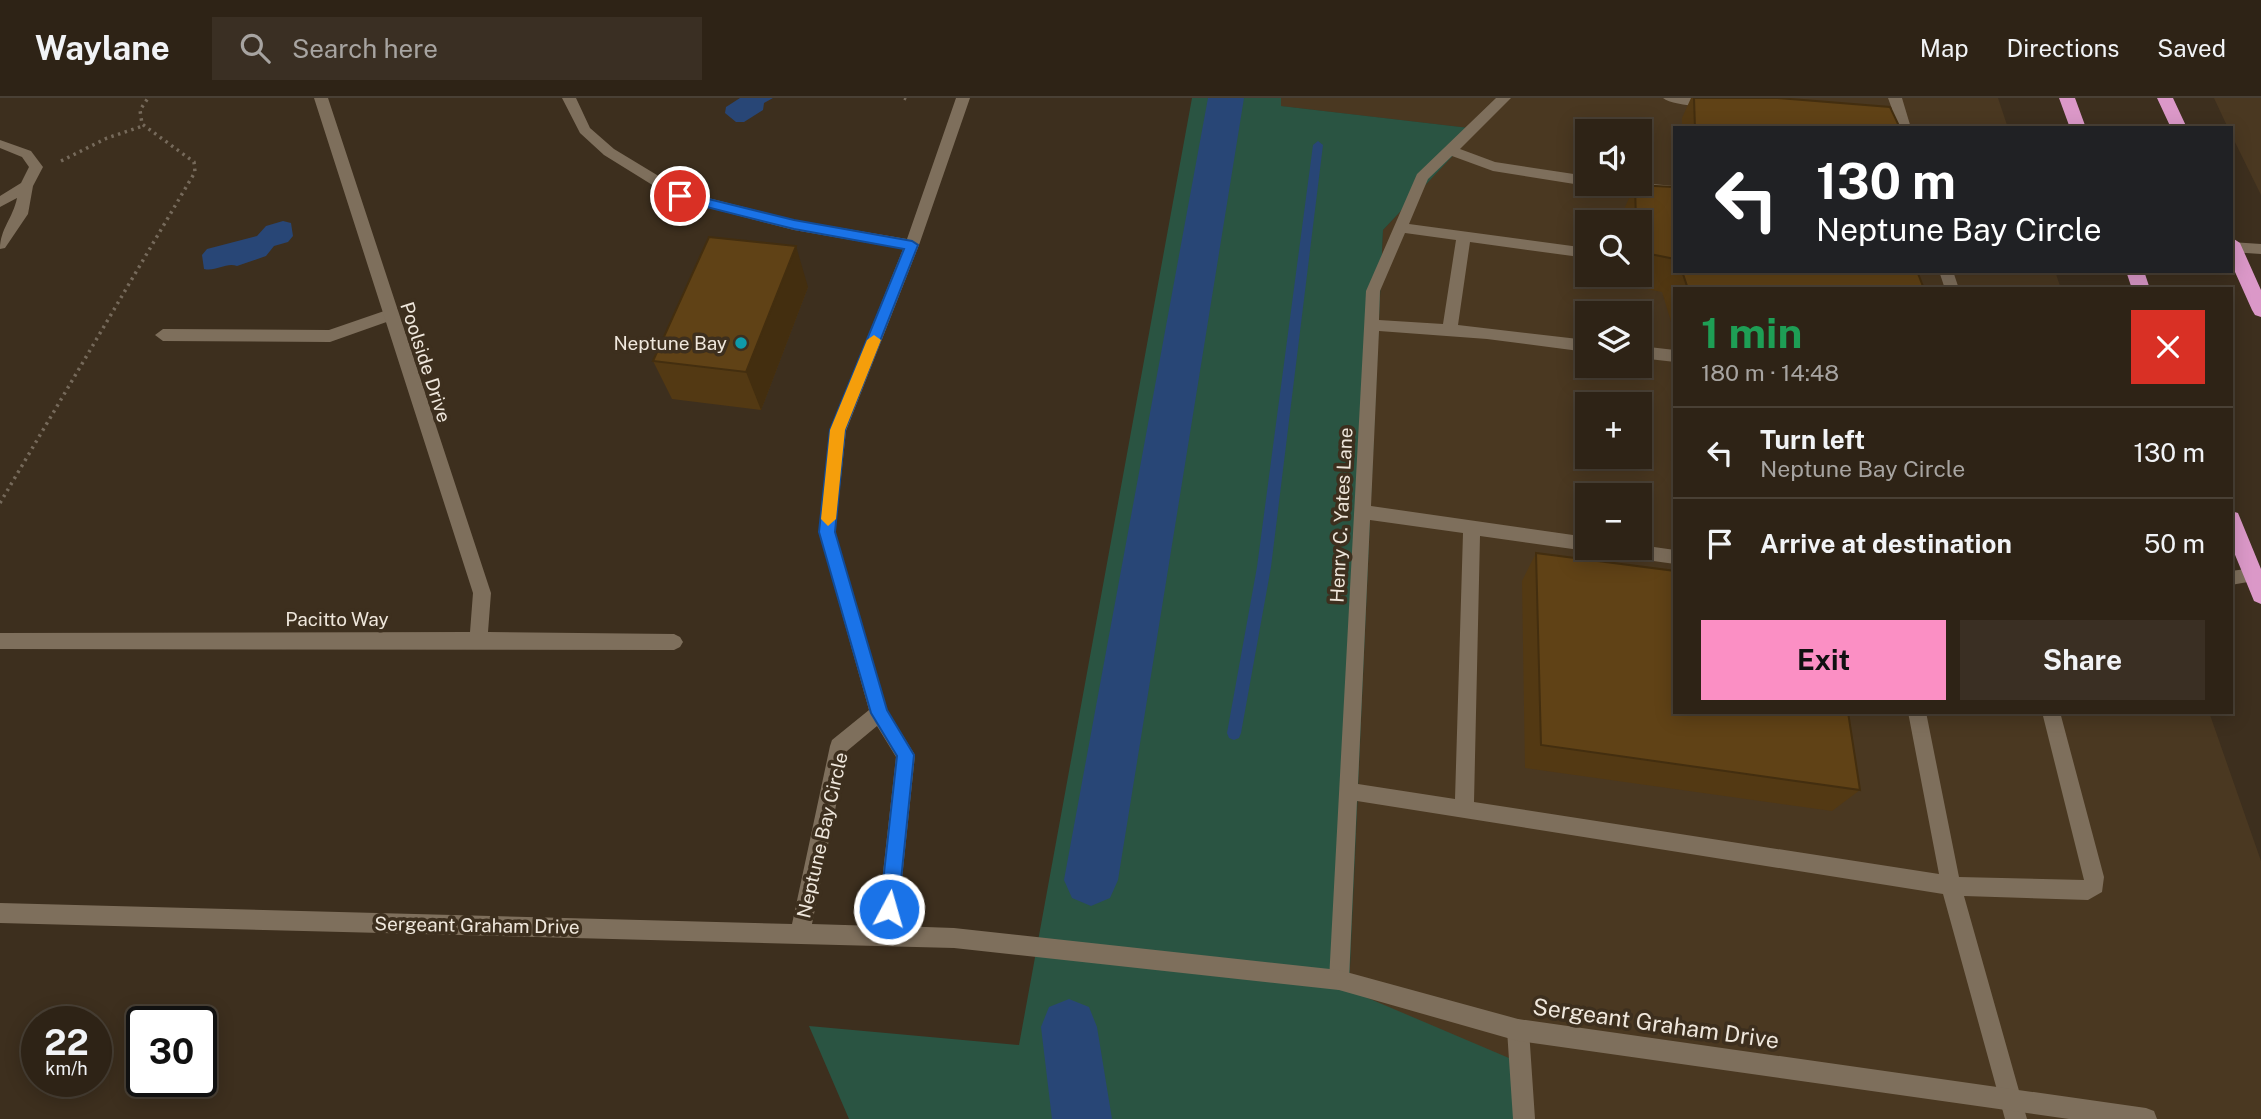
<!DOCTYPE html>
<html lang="en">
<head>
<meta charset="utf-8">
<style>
  :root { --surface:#2e2316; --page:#3a2f23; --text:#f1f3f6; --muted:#a7a4a1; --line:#494035; --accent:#fb8fc4 }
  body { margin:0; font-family:"Public Sans",sans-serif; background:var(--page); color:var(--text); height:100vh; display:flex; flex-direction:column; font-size:26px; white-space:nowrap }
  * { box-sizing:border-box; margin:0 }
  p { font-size:23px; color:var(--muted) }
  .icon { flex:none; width:38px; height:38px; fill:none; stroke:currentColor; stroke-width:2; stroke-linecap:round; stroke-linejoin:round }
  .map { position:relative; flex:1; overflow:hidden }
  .sheet { position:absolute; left:1673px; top:189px; width:560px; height:427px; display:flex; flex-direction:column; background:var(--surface); border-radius:0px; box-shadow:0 4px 18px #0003,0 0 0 2px var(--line) }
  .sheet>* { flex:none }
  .guide { position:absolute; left:1673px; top:28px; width:560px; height:147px; border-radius:0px; box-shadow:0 4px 18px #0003,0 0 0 2px var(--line); background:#202124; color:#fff; overflow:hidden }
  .fabs { position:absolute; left:1575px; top:21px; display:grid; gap:14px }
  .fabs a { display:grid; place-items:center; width:77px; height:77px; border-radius:0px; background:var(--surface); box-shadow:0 4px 18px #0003,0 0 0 2px var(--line); font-size:35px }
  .speed { position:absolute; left:21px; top:908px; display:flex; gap:14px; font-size:35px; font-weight:700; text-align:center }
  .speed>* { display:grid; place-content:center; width:91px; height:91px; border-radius:50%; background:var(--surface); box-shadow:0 4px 18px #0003,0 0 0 2px var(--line); line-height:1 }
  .speed small { font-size:18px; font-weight:400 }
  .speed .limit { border:4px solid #111; border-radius:10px; background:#fff; color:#111 }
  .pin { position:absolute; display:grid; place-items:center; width:60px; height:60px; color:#fff; margin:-30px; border:4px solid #fff; border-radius:50%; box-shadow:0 2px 7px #0007 }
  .me { position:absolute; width:77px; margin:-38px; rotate:6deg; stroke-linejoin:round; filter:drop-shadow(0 0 5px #0008) }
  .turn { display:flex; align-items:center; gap:24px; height:147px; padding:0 28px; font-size:32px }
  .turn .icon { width:91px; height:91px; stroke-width:2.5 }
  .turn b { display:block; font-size:49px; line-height:60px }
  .round { display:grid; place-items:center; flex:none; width:74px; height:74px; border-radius:0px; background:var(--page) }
  .summary { display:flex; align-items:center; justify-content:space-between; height:119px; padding:0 28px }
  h1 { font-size:42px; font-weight:700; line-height:52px; color:#1e9e55 }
  .primary-button { display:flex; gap:14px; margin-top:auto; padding:14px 28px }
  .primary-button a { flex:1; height:80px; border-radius:0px; background:var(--accent); color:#111; font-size:28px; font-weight:700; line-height:80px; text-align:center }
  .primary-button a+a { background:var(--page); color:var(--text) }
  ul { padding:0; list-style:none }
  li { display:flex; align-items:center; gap:21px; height:91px; padding:0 28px; border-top:2px solid var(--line) }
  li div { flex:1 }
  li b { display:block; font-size:26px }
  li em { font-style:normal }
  header { display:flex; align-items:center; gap:42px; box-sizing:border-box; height:98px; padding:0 35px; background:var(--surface); border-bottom:2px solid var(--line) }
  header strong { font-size:33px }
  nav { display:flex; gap:38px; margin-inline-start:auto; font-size:24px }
  .search { width:490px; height:63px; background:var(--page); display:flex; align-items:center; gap:18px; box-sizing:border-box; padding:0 24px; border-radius:0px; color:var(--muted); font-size:26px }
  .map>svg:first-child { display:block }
  .built { fill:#4a3821; fill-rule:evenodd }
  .green { fill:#2a5442 }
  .water { fill:#284676 }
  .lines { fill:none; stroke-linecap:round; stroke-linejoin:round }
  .stream { fill:#284676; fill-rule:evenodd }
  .canal { fill:#284676; fill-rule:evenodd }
  .path { stroke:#766a5b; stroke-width:3.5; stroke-dasharray:2.5 4.5; stroke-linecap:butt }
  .lane { fill:#7e6f5c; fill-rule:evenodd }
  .street { fill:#7e6f5c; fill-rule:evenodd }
  .highway { fill:#db98c8; fill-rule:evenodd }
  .wall { fill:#533913 }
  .shaded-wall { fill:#432e0f }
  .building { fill:#604216; stroke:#432e0f; stroke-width:2 }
  .route { fill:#1a73e8; stroke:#114b97; stroke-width:2 }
  .slow { fill:#f59e0b }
  .culture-dot { fill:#0f9aa8; stroke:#3d2f1e; stroke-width:2.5 }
  .labels { text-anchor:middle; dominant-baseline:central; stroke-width:7; stroke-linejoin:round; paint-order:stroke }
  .poi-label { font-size:19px; fill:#efe7dc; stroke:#3d2f1e; text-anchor:end }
  .street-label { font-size:19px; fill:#efe7dc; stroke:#3d2f1e }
  .near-street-label { font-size:23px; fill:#efe7dc; stroke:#3d2f1e }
</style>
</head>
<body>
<header>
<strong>Waylane</strong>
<div class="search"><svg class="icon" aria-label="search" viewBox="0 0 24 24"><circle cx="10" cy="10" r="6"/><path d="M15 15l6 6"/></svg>Search here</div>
<nav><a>Map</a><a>Directions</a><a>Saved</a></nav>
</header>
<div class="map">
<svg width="2261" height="1021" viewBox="0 0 2261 1021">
  <rect width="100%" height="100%" fill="#3d2f1e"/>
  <path class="built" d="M1281,0H1998L2008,30H1675V173H2055L2061,191H1675V614H2209L2261,763V1021H1513L1349,892L1383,132L1477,31L1280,8ZM1587,33H1640V86H1587ZM1587,124H1640V177H1587ZM1587,215H1640V268H1587ZM1587,306H1640V359H1587ZM1587,397H1640V450H1587Z
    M2214,0H2261V97L2231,36V30H2228Z"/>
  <path class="green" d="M1192,0H1281V8L1478,31L1383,132L1349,892L1516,963L1513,1021H849L809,928L1019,947Z"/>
  <path class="water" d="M740,0H773L764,5L763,12L744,24H736L725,15L726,9Z
    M283,123L291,125L293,138L288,144L274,148L266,158L237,168C226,164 216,174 204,171L202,157L207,151L257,138L266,128Z"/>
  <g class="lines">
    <path class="stream" d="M1318,43L1323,47L1271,469L1241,635L1239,640L1234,642L1229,640L1227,635L1257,469L1313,47Z"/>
    <path class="canal" d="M1208,0H1244L1118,782L1110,800L1091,808L1072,800L1064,782Z
      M1069,901L1089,909L1097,929L1112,1021H1052L1041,929L1049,909Z"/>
    <path class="path" d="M904,0L907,1
      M61,63L107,40L143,28
      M0,405L195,74L194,64L142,26L140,12L148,0"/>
    <path class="lane" d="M1496,0H1511L1460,51L1495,64L1587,78V86H1592L1587,88L1493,73L1452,58L1428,81L1409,126L1587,150V160L1470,144L1458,227L1587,242V254L1487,241L1379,233L1371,408L1587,439V450H1594L1587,453L1480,438L1474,704L1939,776L1908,614H1926L1959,779L2084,782L2042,614H2060L2104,779L2102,794L2088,802L1964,798L2027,1021H2005L1943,796L1357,703L1349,882L1346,889L1339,892L1332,889L1329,882L1366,193L1417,76ZM1405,135L1456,142L1443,226L1379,222L1380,193ZM1370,422L1463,435L1455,701L1358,686Z
      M1663,0H1720L1722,3C1712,11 1673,8 1663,0Z
      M1888,0H1902L1911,30H1897L1894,20L1869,18L1862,14L1869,10L1892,11Z
      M1640,85L1675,88V98L1603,91L1596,86Z
      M2231,144L2261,146V156L2231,154Z
      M1939,173H1953L1959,191H1945Z
      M390,211L397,217L395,221L330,244L163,243L155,237L163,231L329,232Z
      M1640,248L1675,252V264L1640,260Z
      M1640,447L1675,452V466L1610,457L1604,455L1602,450H1640Z
      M2253,470L2261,476L2259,482L2231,487V473Z
      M1518,921L1525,925L1529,932L1535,1021H1513L1507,932L1511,925Z"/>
    <path class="street" d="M314,0H328L491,495L488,534L674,536L680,539L683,544L680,549L674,552L0,551V535L470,534L473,495Z
      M562,0H576L590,30L614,51L685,94L794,122L907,141L956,0H970L919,147L846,333L835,434L887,612L915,657L897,828L954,830L1339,872L1518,921L2146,1010L2154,1013L2157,1021H2069L1518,943L1339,892L954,850L0,825V805L792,826L830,648L832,642L869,612L819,434L830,333L903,151L794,132L675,101L604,57L580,35ZM877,628L896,659L877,828L812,826L847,653Z
      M0,42L31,53L43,69L33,88L28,116L5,150L0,151C0,131 13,120 17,100L0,109V98L21,85L29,69L22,59L0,50Z"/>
    <path class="highway" d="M2059,0H2075L2086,30H2070Z
      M2157,0H2173L2187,30H2171Z
      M2231,139L2240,145L2261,192V219L2255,217L2252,212L2231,165Z
      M2126,173H2144L2150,191H2132Z
      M2231,413L2238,415L2261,471V506L2254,503L2231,447Z"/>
  </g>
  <path class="wall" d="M1691,0H1778L1900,30H1682V20Z
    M1635,87L1675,89V173H1917L1924,191H1675V227H1672L1662,194L1622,186L1621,177H1640V124H1620V120Z
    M808,189L761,312L672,301L653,263Z
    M1536,455L1860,692L1832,713L1525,670L1522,483Z"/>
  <path class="shaded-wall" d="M796,148L808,189L761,312L746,274Z"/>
  <path class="building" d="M1694,0H1778L1890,9L1900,30H1695Z
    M1635,87L1675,89V161L1640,154V124H1636Z
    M709,139L796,148L746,274L653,263Z
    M1682,173H1917L1924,191H1688Z
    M1536,455L1675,473V614H1848L1860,692L1541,647Z"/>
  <path class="route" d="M680,94L794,122L912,143L918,147L845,332L835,434L887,612L914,657L898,811L895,817L889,820L882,817L880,811L897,658L871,615L819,434L830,332L904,151L794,131L675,101V95Z"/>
  <path class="slow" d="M874,237L881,242L845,332L836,421L828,428L821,421L830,332L867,242Z"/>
  <circle class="culture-dot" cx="741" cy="245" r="7"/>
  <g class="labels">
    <g class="poi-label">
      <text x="727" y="245">Neptune Bay</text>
    </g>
    <g class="street-label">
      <text transform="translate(426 264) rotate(72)">Poolside Drive</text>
      <text transform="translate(1341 417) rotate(-87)">Henry C. Yates Lane</text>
      <text x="337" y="521">Pacitto Way</text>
      <text transform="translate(822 737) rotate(-77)">Neptune Bay Circle</text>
      <text transform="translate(477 827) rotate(1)">Sergeant Graham Drive</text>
    </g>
    <g class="near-street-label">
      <text transform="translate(1656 925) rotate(8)">Sergeant Graham Drive</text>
    </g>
  </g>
</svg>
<div class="fabs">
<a><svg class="icon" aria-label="sound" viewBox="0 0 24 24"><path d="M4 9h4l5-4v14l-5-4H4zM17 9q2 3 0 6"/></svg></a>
<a><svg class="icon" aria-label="search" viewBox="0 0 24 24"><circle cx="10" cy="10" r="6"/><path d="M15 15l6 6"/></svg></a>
<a><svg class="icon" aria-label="layers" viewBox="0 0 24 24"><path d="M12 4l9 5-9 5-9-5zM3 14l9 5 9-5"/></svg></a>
<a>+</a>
<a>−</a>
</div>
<div class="speed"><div>22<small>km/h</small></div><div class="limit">30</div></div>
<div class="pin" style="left:680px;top:98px;background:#d93025"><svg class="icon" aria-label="arrive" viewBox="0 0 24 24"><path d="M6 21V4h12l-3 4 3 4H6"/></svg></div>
<svg class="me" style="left:889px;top:811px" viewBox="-20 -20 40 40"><circle r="17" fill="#1a73e8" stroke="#fff" stroke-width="3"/><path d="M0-11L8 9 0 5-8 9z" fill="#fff"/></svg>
<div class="guide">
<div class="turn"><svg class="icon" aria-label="left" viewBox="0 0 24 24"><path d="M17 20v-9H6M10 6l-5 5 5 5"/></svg><div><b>130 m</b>Neptune Bay Circle</div></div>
</div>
<section class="sheet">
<div class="summary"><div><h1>1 min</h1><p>180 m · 14:48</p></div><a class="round" style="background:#d93025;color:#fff"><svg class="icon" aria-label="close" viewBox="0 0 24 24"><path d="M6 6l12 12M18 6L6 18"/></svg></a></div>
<ul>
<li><svg class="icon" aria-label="left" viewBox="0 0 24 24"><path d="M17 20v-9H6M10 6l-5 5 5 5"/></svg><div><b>Turn left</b><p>Neptune Bay Circle</p></div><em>130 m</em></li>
<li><svg class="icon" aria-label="arrive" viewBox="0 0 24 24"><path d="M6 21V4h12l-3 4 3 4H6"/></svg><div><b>Arrive at destination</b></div><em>50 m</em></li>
</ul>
<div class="primary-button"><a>Exit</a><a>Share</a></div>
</section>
</div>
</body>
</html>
